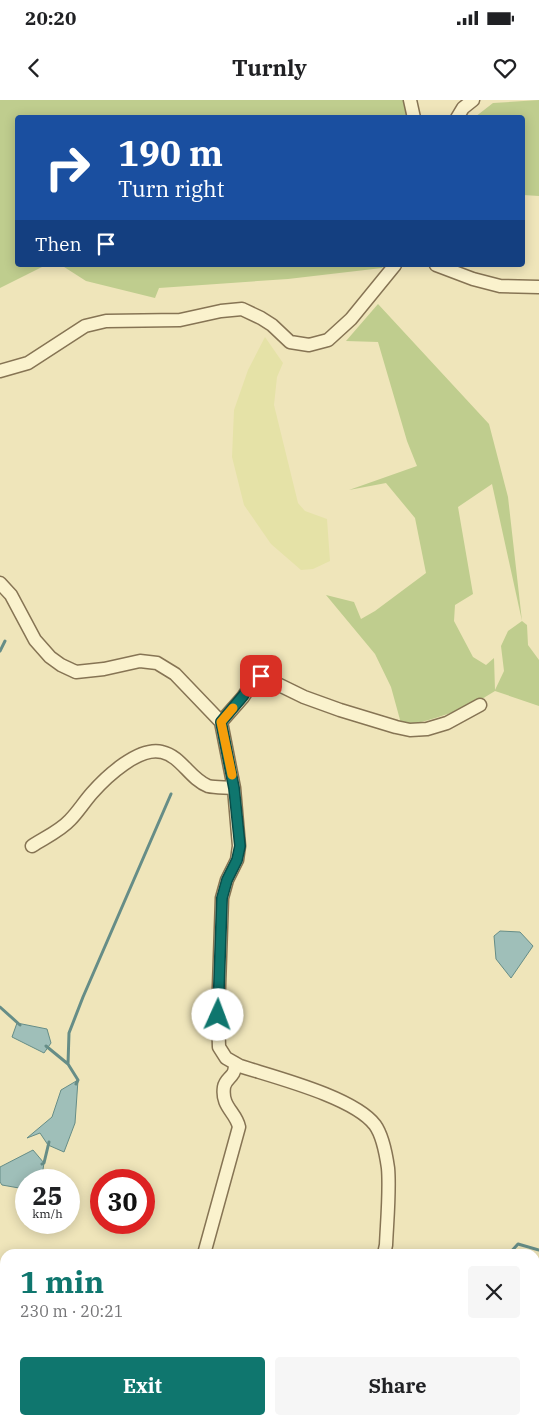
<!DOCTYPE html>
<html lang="en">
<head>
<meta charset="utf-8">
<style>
  :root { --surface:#fff; --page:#f6f6f6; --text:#202124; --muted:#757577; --accent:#0f766e }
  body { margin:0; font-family:"IBM Plex Serif",serif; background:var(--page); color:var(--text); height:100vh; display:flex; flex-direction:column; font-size:19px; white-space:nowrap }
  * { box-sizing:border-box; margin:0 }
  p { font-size:16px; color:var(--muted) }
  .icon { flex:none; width:28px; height:28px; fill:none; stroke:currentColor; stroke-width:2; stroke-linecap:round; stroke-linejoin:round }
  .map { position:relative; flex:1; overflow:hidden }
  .side { position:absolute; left:0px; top:1149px; width:540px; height:176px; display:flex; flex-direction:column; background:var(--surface); border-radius:15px 15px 0 0; box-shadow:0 2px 12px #0003 }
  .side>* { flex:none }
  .guide { position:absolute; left:15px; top:15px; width:510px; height:152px; border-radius:5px; box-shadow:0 2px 12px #0003; background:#1a4fa0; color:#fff; overflow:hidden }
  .speed { position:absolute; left:15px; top:1069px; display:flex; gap:10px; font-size:25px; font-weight:700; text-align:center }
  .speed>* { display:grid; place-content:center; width:65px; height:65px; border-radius:50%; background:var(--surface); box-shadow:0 2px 12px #0003; line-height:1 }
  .speed small { font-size:12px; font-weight:400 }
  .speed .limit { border:8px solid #d22; background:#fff; color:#111 }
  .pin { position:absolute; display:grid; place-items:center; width:42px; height:42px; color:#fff; margin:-21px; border-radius:10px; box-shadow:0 2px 8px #0006 }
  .me { position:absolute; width:55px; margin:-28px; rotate:2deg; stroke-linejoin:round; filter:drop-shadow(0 0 4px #0008) }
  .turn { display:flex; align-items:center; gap:18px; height:105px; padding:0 20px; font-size:22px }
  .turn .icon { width:65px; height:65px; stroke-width:2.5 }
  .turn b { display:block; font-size:35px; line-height:42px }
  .then { display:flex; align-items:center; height:48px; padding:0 20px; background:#0003; gap:10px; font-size:19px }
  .round { display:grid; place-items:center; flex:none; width:52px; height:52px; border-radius:5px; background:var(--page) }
  .overview { display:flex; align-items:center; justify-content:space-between; height:85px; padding:0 20px }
  h1 { font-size:30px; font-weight:800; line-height:38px; color:var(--accent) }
  .cta { display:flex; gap:10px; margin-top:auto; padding:10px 20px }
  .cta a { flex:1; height:58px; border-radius:5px; background:var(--accent); color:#fff; font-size:20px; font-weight:800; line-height:58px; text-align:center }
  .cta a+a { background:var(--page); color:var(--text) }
  .status { display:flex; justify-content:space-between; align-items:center; height:35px; padding:0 25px; background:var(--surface); direction:ltr }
  .status svg { height:14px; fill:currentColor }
  header { display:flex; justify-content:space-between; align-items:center; height:65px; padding:0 20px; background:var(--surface); font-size:22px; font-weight:800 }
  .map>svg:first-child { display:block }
  .farmland { fill:#e5e2a7 }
  .green { fill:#bfcd8e; fill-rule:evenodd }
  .water { fill:#9fbfb9; stroke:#668d87 }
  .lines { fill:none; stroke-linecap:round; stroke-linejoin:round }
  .stream { stroke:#668d87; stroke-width:3 }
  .minor-casing { stroke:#867454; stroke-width:15 }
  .minor { stroke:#faf2cd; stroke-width:12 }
  .route-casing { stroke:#0a4d48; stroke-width:12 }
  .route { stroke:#0f766e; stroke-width:9 }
  .slow { stroke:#f59e0b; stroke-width:9 }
</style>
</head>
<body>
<div class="status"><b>20:20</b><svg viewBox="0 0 49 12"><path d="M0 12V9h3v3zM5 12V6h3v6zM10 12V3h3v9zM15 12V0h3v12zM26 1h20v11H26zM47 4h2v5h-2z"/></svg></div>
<header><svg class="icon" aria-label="back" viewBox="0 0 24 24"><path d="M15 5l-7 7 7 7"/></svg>Turnly<svg class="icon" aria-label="heart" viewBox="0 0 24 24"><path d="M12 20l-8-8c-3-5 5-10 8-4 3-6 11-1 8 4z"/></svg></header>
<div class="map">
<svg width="539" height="1324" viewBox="0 0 539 1324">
  <rect width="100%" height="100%" fill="#efe5ba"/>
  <path class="farmland" d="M265,237L283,263L277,277L274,305L298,403L305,411L327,419L330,461L313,469L301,470L271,444L244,405L232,357L234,310L248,270Z"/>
  <path class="green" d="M0,0H410L414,17L18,18V165H46L0,188Z
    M539,0V96L523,95L522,18L475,17L493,3Z
    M61,165H384L382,168L288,179L159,188L155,198L86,181Z
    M378,204L489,324L508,397L522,521L527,525L528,545L539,560V606L495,591C464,611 437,618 402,627L391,587L375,554L326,495L354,502L361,519L375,511L426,473L415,418L386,383L349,390L417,366L407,341L378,242L346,241ZM492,384L522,521L508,531L501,546L504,571L495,590L494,558L486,565L473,557L454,521L455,505L473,494L458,407Z"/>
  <path class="water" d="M500,831L520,832L533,846L511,878L496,859L494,836Z
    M17,923L47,929L51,943L44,953L12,937Z
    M78,980L75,1023L64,1052L48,1045L40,1033L27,1038L52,1017L61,990Z
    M33,1050L44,1063L42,1076L34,1080H26V1084L19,1088L2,1085L0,1082V1067Z
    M0,1230L5,1233V1282L0,1284Z"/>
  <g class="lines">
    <path class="stream" d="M0,551L5,541
      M0,907L20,925
      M46,946L68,964L78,980L76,984
      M68,964L69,933L83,897L171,694
      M42,1064L44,1063L49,1042
      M509,1154L518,1144L539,1150
      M146,1320L165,1324
      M0,1324L5,1319
      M438,1324L441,1320"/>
    <g class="minor-casing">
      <path id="minor" d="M410,0L414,18
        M457,18L463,8L473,0
        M436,165L473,179L500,186L539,187
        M0,271L28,263L85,226L106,221L180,220L221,211L242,209L261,218L272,225L290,242L309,245L328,240L351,219L395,165
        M0,483L11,495L35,540L50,557L61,565L76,572L104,569L140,561L157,563L175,574L221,622L234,688L239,746L237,760L227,780L222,798L218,915L219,947L226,958L240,966C274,977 354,997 375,1025C383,1036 386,1054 388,1068C390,1090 387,1122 386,1145L384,1154
        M221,622L243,597L254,580L261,576L304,597L340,610L396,627L410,630L427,629L447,623L480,605
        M32,746C44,738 60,731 70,720C78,712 84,702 92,693C106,677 139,646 162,652C181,656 190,679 208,686C216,688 226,687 234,688
        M204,1154L239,1027C236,1012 221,1007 224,987C225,981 229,979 232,975C235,972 235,966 235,963
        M535,1209L539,1196
        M259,1320L261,1324
        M301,1324L315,1320
        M502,1324V1320"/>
    </g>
    <use href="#minor" class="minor"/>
  </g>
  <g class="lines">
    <g class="route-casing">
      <path id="route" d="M218,915L222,798L227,780L237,760L240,746L234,688L221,622L243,596L254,580L261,576"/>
    </g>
    <use href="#route" class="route"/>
    <path class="slow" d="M232,675L221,622L233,608"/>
  </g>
</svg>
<div class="speed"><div>25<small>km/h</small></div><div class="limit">30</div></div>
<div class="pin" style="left:261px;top:576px;background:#d93025"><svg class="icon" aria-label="arrive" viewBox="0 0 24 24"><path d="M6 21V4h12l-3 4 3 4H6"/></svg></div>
<svg class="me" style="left:218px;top:915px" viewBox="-20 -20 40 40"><circle r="19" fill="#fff"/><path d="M0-13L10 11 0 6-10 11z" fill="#0f766e"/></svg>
<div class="guide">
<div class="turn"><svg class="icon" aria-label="right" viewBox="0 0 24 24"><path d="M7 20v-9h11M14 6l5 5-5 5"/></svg><div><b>190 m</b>Turn right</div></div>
<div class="then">Then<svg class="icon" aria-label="arrive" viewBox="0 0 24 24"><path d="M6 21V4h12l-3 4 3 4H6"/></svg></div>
</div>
<section class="side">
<div class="overview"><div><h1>1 min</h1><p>230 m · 20:21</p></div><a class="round"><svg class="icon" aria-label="close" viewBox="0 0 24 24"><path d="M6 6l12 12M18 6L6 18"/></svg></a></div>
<div class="cta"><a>Exit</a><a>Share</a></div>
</section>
</div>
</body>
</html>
